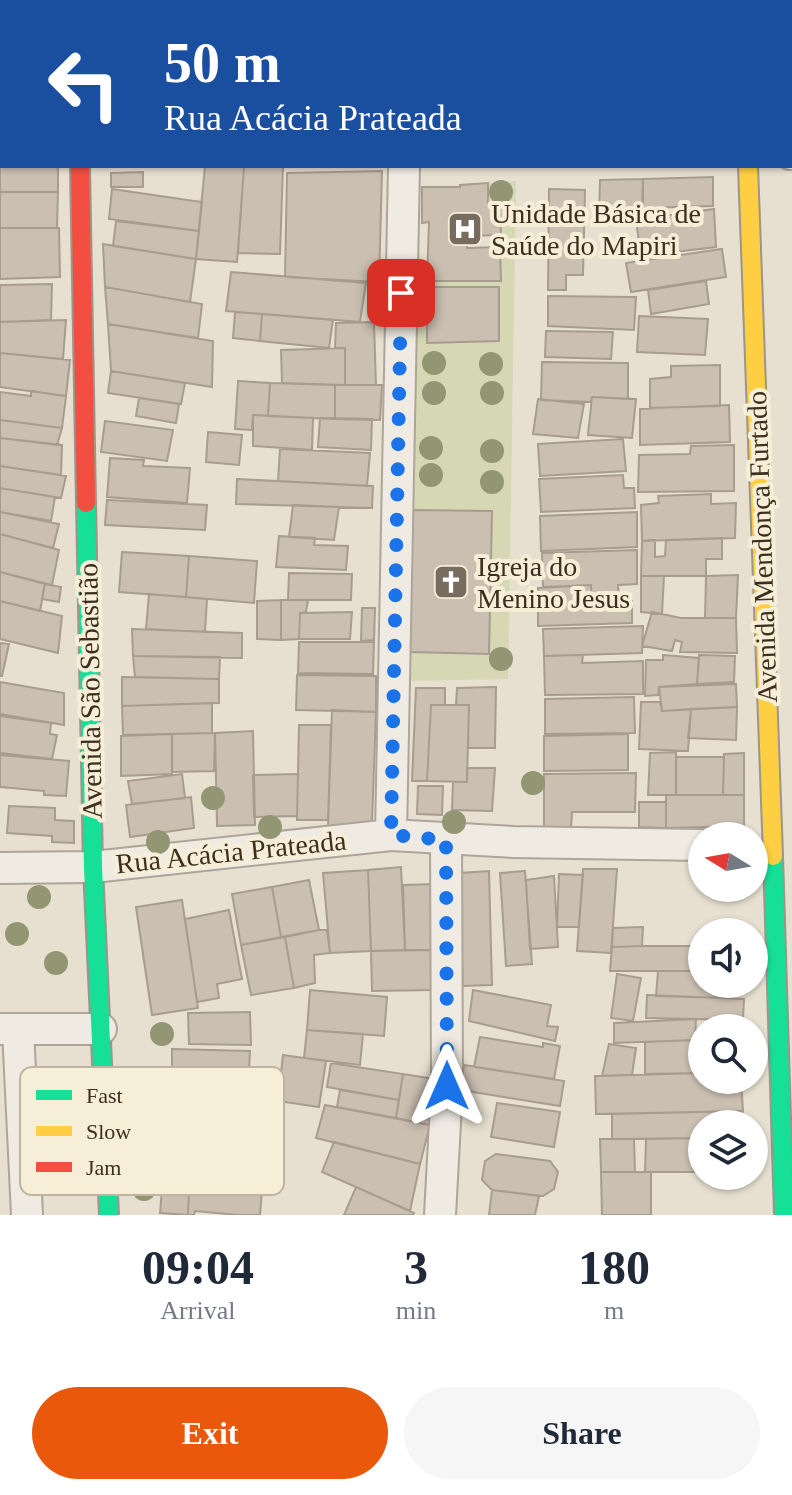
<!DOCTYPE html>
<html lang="en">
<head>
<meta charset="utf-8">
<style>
  :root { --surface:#fff; --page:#f6f6f7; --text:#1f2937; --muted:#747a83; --accent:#ea580c }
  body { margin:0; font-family:"Times New Roman",serif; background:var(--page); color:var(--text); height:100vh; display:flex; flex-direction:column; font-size:30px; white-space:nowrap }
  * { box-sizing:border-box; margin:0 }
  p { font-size:26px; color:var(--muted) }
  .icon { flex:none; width:44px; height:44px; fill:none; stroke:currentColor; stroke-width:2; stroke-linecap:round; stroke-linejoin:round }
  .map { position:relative; height:1215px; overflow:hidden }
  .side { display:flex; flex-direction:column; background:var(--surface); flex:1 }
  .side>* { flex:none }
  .top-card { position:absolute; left:0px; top:0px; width:792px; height:168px; box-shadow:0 2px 6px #0004; background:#1a4fa0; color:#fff; overflow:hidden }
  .needle { width:52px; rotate:281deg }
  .controls { position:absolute; left:688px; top:822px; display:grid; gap:16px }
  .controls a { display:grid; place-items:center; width:80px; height:80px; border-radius:50%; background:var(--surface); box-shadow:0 2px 6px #0004; font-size:40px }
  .pin { position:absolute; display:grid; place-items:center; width:68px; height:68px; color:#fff; margin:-34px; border-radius:16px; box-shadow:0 4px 12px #0006 }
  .me { position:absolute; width:88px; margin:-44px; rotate:0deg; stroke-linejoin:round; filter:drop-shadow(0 0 6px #0008) }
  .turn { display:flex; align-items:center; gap:28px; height:168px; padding:0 32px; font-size:36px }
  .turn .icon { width:104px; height:104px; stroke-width:2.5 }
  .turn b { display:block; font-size:56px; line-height:68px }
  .eta { display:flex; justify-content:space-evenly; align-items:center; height:136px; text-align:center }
  .eta b { font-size:48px; font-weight:800; line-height:56px }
  .action { display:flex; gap:16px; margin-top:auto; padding:16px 32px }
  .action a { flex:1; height:92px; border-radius:48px; background:var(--accent); color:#fff; font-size:32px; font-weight:800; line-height:92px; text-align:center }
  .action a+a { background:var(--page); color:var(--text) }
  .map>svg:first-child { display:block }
  .green { fill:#d6d7b3 }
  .building { fill:#cbbfb2; stroke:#a89c90; stroke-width:2 }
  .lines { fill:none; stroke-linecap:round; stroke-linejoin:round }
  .street-casing { stroke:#ada599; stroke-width:34 }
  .fast-casing { stroke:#9c958a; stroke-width:22 }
  .slow-casing { stroke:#9c958a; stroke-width:22 }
  .jam-casing { stroke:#9c958a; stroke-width:22 }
  .street { stroke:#efebe3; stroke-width:30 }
  .fast { stroke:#16e098; stroke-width:18 }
  .slow { stroke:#ffcf43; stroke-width:18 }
  .jam { stroke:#f24e42; stroke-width:18 }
  .tree { fill:#929673 }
  .route { stroke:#1a73e8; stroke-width:14; stroke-dasharray:0 25.2 }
  .labels { text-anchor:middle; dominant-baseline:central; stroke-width:8; stroke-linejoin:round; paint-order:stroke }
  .poi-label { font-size:28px; fill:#3d2e20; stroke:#f7eed8; text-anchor:start }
  .street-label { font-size:28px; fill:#3d2e20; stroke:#f7eed8 }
  .key { fill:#f7eed8; stroke:#bfb4a1; stroke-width:2 }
  .key-label { font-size:22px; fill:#3d2e20 }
</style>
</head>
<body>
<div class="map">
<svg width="792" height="1215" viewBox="0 0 792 1215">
  <rect width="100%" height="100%" fill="#e7e0d1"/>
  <path class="green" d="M516,181L508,679L404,681L413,281H500V203H488V183Z"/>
  <path class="building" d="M103,0H198L197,2H103Z
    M483,0H564V2H483Z
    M590,0H688L658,2H590Z
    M0,161H2V166H58V192H0Z
    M205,166L244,167L237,262L196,259Z
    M244,167H283L280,254L238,253Z
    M382,171L379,282L285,277L287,173Z
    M143,172V187H111V173Z
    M713,177V206L642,208L643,179Z
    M643,179V214L599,215L600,180Z
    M488,183V203H500L501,235L467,236V248L500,247L501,281H427L429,222L422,223V187H460V185Z
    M112,189L202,202L199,231L109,219Z
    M549,189L585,190L583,275H566V290H548Z
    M0,192H58L57,228H0Z
    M714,209L716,247L641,256L636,220Z
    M116,221L199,231L196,259L113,246Z
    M0,228H59L60,277L0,279Z
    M103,244L196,259L190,302L105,287Z
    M722,249L726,277L631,292L626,263Z
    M231,272L366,283L360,322L226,311Z
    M706,281L709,304L651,314L648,290Z
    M52,284L51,320L0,322V285Z
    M105,287L202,304L198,338L108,324Z
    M427,287H499V341L427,343Z
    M548,296L636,297L634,330L548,326Z
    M235,312L262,314L260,341L233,338Z
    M262,314L333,320L329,348L260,341Z
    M639,316L708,319L705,355L637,352Z
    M66,320L63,359L0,353V322Z
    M374,322L376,385H345V348H335L336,323Z
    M108,324L213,341L212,387L111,371Z
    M546,331L613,332L611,359L545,357Z
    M345,348V385L282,383L281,350Z
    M0,353L70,360L66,396L0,387Z
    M542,362L628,363V399L592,397L591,402L541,400Z
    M720,365V406L650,408V379L671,377V366Z
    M111,371L185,383L181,404L108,393Z
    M238,381L270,383L268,416L253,415L252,430L235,429Z
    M270,383L335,385V419L268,416Z
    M335,385H382L380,420L335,419Z
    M31,391L66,396L62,428L0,420V392L31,396Z
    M592,397L636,399L632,438L588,435Z
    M139,398L179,404L176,423L136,416Z
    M538,399L584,404L578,438L533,434Z
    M729,405L730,442L640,445V409Z
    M253,415L313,418L312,450L253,446Z
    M320,418L372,419L371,450L318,447Z
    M0,420L62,428L57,445L0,438Z
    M105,421L173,430L167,461L101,452Z
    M208,432L242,435L239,465L206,462Z
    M0,438L62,445L61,475L0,466Z
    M623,439L626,471L540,476L538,444Z
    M734,445V491L638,492L639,455L690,454L691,446Z
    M280,449L370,453L367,486L278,481Z
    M110,458L144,460L143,466L190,468L187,503L107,497Z
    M0,466L66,476L61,498L0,488Z
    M623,475L624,488H634L635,508L541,512L539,479Z
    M237,479L373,486L372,508L236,504Z
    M0,488L55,497L51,521L0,512Z
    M711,494V504L736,503L735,538L642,541L641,505L659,503L658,496Z
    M107,500L207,505L205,530L105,525Z
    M293,505L339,507L334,540L289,537Z
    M412,510L492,511L489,654L410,652Z
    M0,512L59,524L53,548L0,534Z
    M637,512V547L541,551L540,516Z
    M0,534L59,550L52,585L0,572Z
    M279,536L315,538L314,545L348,546L346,570L276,567Z
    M722,538V559H706V576H641L642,541L655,540V557L665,556L666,540Z
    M637,550V584L618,585L619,601L592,602L591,585L543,587L542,553Z
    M122,552L189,556L186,597L119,592Z
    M189,556L257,561L254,603L186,597Z
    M0,572L45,584L40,611L0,601Z
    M289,573L352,574L351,600H288Z
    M738,575L736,618H705L706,576Z
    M641,576H664L662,614L641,612Z
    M45,584L61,587L59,602L42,599Z
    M591,585L592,602L632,601V623L538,626V588Z
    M149,594L207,599L205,632L146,629Z
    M281,600H308L306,612L300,613L299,639L281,640Z
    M281,600V640L257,639V601Z
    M0,601L62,616L58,653L0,639Z
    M362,608H375L374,640L361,641Z
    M352,612L350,639H299L300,613Z
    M652,612L681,618H736L737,653L680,652L682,642L675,640L672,651L642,646Z
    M643,626L642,653L544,656L543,629Z
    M132,629L242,633V658L133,656Z
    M299,642H374L373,674L298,673Z
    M0,643L9,644L2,676H0Z
    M583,655L582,663L643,661V694L545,695L544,656Z
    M663,655L699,658L697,684L659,687L658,695L645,696L646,660H663Z
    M699,655L735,656L734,682L697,684Z
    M133,656L220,657L219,679L135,677Z
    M297,675L376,676V712L296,710Z
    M122,677L219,679V703L122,706Z
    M0,682L64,693V725L0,714Z
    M736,684L737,707L662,711L659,687Z
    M496,687L495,748H468L469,705H456L457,688Z
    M416,688H445V705H431L427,781H412Z
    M634,697L635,733L545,734V699Z
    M641,702H660L662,711L691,709L688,751L639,749Z
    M212,703V733L123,735L122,706Z
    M431,705H469L467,782L427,781Z
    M737,707L736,740L688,738L691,709Z
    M332,710L376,712L372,823L328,826Z
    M0,716L51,723L50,734L57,735L52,759L0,753Z
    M299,725H331L328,820H297Z
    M253,731L255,825L217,826L215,733Z
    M215,733L214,771L172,772V734Z
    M172,734V774L121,776V736Z
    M628,734V770L544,771V736Z
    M676,752V795H648L650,753Z
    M744,753V795H723L724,754Z
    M0,755L69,761L66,796L44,795V791L0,787Z
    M676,757H724L723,795H676Z
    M467,768H495L492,811L452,810L453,782H467Z
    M636,773L635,812H572L571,829H544V774Z
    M182,774L185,798L132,804L128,781Z
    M298,774L297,816L254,817L253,775Z
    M418,786H443L442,815L417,814Z
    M666,795H744V826L666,828Z
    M191,797L194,828L130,837L126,805Z
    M639,802H666V828L639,827Z
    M9,806L55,808V820L74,821V843L52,842V836L7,833Z
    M401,867L405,950L371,951L368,870Z
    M583,869H617L611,953L577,951Z
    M368,870L371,951L330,953L323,873Z
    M489,871L492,985L463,986L459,873Z
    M525,871L532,964L506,966L500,873Z
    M559,874L583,875L579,927H557Z
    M554,876L558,947L530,949L526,880Z
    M309,880L319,930L281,937L272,887Z
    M436,884L433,950H405L403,885Z
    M272,887L281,937L241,945L232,894Z
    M182,900L198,1008L152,1015L136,907Z
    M229,910L242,979L217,984L219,998L197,1002L185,919Z
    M746,926L745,932H722V927Z
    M643,927L642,946L612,947L613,928Z
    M319,930H327L330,953L314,955L315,983L294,988L285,937Z
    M285,937L294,988L251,995L241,945Z
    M642,946H702V971H610L612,947Z
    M433,950L434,990L372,991L371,951Z
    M658,971H702V984H729V998L656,996Z
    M617,974L641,978L633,1021L611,1018Z
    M310,990L387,997L384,1036L307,1030Z
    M473,990L551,1005L547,1026L558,1027L555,1041L469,1021Z
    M647,995L744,999L743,1020L646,1018Z
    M250,1012L251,1045L189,1044L188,1013Z
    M696,1019L695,1040L614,1043V1023Z
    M307,1030L363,1034L360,1065L304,1058Z
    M480,1037L543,1047V1043L560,1046L554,1079L474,1067Z
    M695,1040H702V1073L645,1074V1042Z
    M609,1044L636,1048L632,1075L602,1076Z
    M172,1049L250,1051L248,1087L220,1085V1082L172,1081Z
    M283,1055L326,1061L319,1107L278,1101Z
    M331,1063L403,1074L399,1100L327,1087Z
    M464,1065L564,1081L560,1106L460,1090Z
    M702,1073V1080H741L743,1111L596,1114L595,1076Z
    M403,1074L435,1079L430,1125L396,1118Z
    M340,1090L399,1100L396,1118L337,1107Z
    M497,1103L560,1112L554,1147L491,1137Z
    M325,1105L430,1125L420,1164L316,1138Z
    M743,1111V1124H702V1138L612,1139V1114Z
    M702,1138V1172H645L646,1139Z
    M600,1139H634L635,1172H601Z
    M334,1142L420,1164L410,1211L322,1172Z
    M496,1154L550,1161L558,1172L554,1189L543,1196L492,1190L482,1180L485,1161Z
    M189,1162L264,1166L260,1215H238L195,1211L194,1215H188L189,1190H185Z
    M601,1172H651V1215H602Z
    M356,1187L414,1213L413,1215H344Z
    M162,1189L189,1190L188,1215L160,1213Z
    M492,1190L539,1196L535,1215H489Z"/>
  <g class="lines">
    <g class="street-casing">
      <path id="street" d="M75,0V2
        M407,2V0
        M790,154H792
        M391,835L404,166
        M0,868L93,867L391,835L513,842L702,845
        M0,1029H101
        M18,1029L27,1215
        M440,1215L447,1086L446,840"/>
    </g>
    <g class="fast-casing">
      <path id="fast" d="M86,503L93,867L109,1215
        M773,856L784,1215"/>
    </g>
    <g class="slow-casing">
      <path id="slow" d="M745,0V2
        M748,166L773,856"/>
    </g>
    <g class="jam-casing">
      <path id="jam" d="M80,166L86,503"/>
    </g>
    <use href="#street" class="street"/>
    <use href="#fast" class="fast"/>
    <use href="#slow" class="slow"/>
    <use href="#jam" class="jam"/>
  </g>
  <g class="tree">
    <circle cx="501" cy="192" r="12"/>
    <circle cx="434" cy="363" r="12"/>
    <circle cx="491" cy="364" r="12"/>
    <circle cx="434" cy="393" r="12"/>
    <circle cx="492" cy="393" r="12"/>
    <circle cx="431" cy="448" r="12"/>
    <circle cx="492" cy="451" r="12"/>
    <circle cx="431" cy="475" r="12"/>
    <circle cx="492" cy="482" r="12"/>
    <circle cx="501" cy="659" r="12"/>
    <circle cx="533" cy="783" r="12"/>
    <circle cx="213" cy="798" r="12"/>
    <circle cx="454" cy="822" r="12"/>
    <circle cx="270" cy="827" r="12"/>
    <circle cx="158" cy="842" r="12"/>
    <circle cx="39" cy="897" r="12"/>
    <circle cx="17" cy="934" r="12"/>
    <circle cx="56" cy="963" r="12"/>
    <circle cx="162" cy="1034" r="12"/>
    <circle cx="144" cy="1189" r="12"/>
  </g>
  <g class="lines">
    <path class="route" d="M401,293L391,835L446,840L447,1086"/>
  </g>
  <defs>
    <g id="hospital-square" transform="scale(1.8)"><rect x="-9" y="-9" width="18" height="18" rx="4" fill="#786c5e" stroke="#f7eed8"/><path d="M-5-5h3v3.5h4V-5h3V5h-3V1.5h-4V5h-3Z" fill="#fff"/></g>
    <g id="church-square" transform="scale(1.8)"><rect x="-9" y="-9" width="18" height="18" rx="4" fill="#786c5e" stroke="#f7eed8"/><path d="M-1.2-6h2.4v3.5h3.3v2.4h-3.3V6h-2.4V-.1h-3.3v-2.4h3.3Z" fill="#fff"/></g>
  </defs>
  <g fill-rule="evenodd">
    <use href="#hospital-square" x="465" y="229"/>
    <use href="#church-square" x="451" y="582"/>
  </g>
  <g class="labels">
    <g class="poi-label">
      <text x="491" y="213">Unidade Básica de<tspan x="491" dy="32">Saúde do Mapiri</tspan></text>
      <text x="477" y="566">Igreja do<tspan x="477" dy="32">Menino Jesus</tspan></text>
    </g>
    <g class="street-label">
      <text transform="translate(762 547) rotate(-92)">Avenida Mendonça Furtado</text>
      <text transform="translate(90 691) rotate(-91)">Avenida São Sebastião</text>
      <text transform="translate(231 852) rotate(-6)">Rua Acácia Prateada</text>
    </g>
  </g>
  <rect x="20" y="1067" width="264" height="128" rx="12" class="key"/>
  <rect x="36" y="1090" width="36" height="10" fill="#16e098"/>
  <rect x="36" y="1126" width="36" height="10" fill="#ffcf43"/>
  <rect x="36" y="1162" width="36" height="10" fill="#f24e42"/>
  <g class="key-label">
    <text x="86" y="1103">Fast</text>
    <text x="86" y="1139">Slow</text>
    <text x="86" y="1175">Jam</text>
  </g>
</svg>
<div class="controls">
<a><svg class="needle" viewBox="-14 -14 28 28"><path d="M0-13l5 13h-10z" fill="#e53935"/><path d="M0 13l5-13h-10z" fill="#747a83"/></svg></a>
<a><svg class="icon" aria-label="sound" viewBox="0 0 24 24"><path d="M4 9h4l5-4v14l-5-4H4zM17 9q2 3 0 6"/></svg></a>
<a><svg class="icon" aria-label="search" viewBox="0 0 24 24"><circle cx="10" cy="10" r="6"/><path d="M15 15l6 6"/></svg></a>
<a><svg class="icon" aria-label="layers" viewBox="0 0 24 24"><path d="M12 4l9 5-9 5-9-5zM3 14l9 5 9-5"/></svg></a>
</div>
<div class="pin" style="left:401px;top:293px;background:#d93025"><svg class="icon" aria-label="arrive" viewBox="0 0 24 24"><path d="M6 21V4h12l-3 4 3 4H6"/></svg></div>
<svg class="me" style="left:447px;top:1086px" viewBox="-20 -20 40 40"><path d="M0-17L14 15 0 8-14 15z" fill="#1a73e8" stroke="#fff" stroke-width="4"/></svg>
<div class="top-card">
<div class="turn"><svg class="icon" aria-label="left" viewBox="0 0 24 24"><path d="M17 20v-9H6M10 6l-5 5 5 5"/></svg><div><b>50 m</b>Rua Acácia Prateada</div></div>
</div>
</div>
<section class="side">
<div class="eta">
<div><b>09:04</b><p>Arrival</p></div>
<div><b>3</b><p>min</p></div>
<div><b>180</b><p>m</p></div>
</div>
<div class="action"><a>Exit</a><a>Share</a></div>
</section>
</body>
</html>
